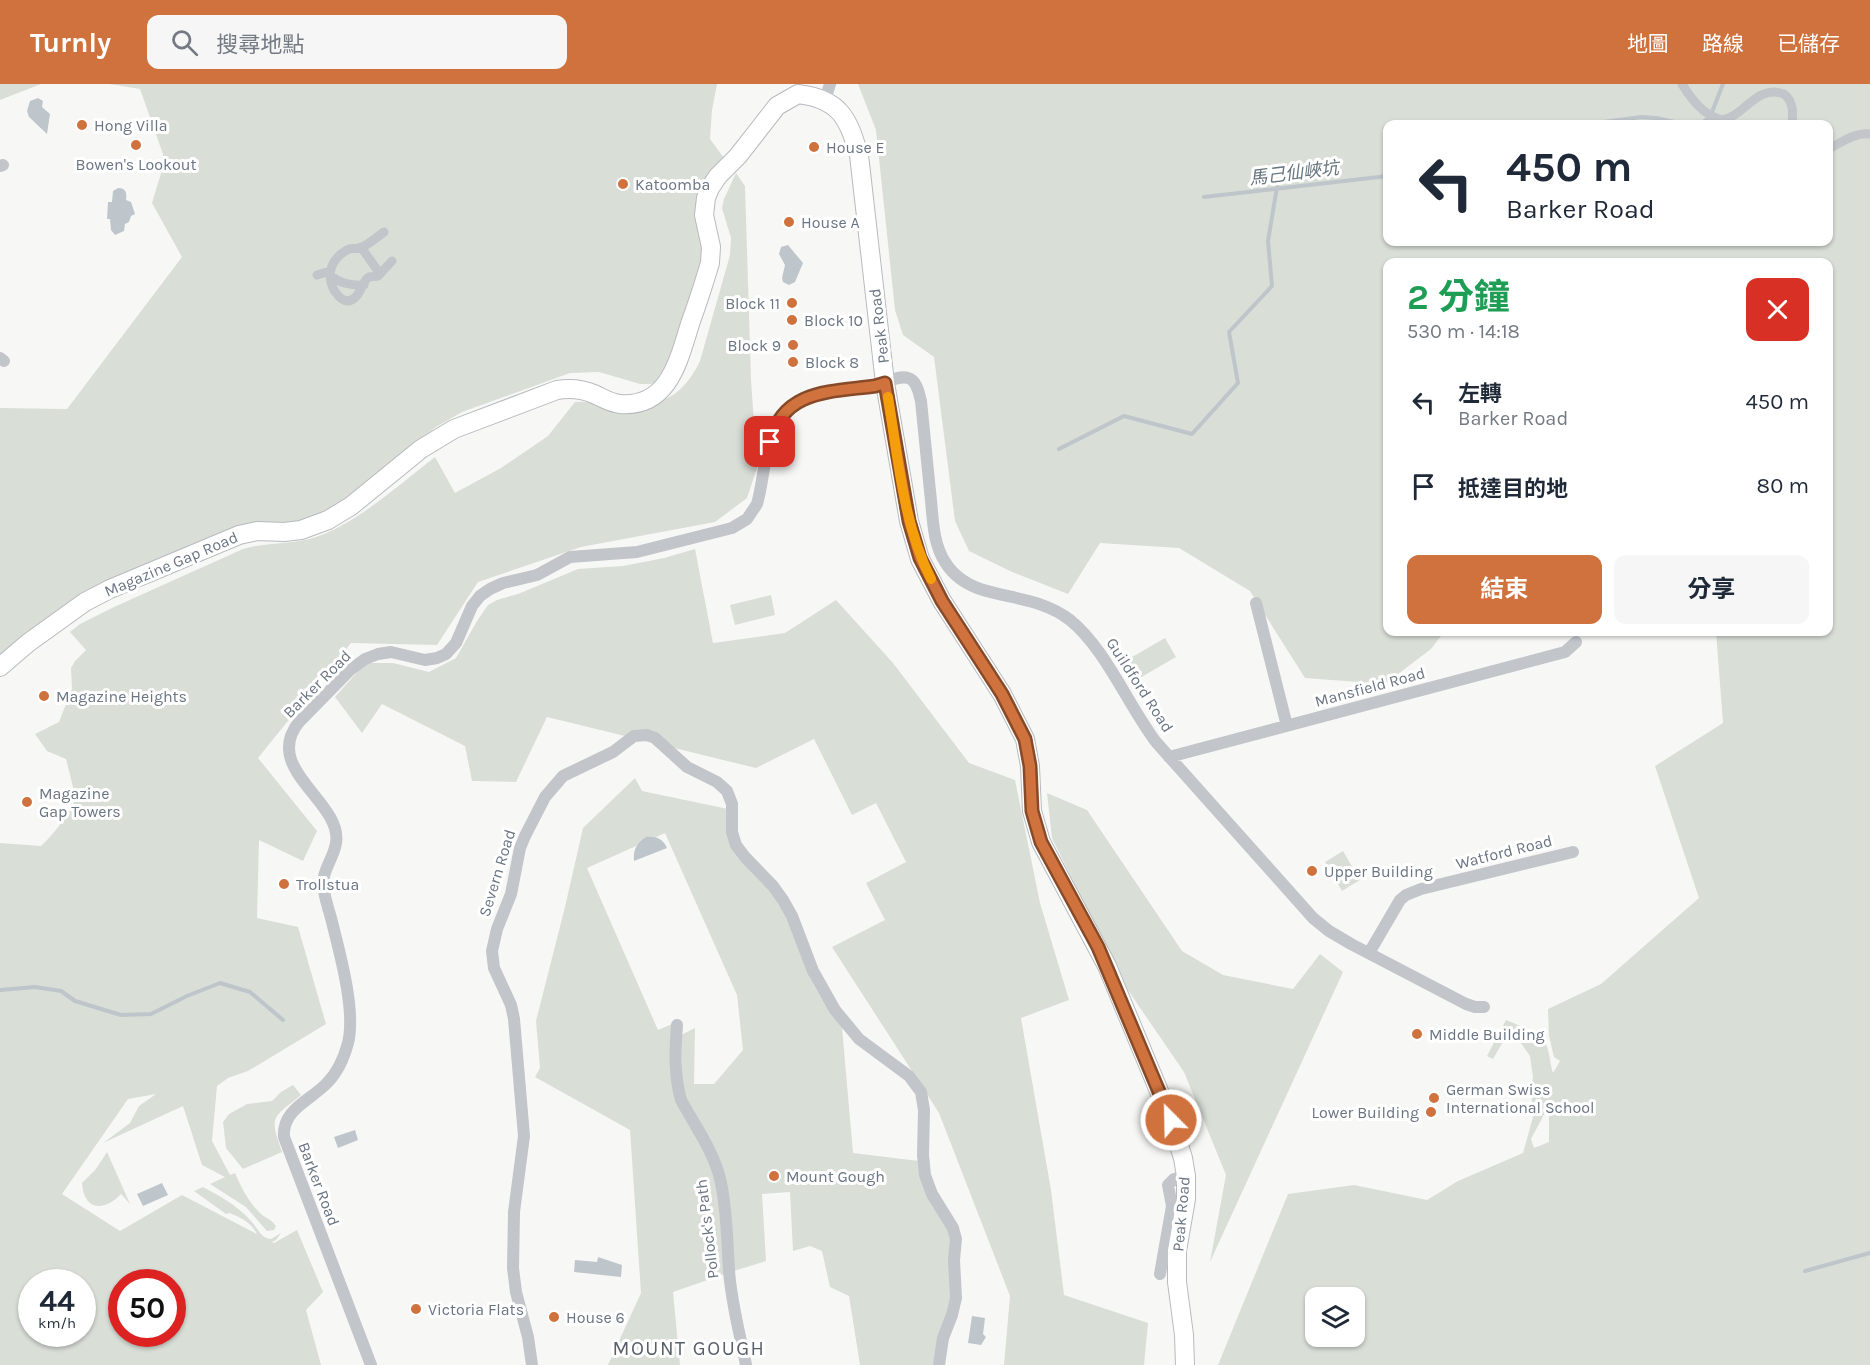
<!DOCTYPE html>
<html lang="zh-TW">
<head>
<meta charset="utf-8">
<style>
  :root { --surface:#fff; --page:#f6f6f7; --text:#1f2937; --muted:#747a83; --accent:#d0723d }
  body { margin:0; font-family:Karla,"Noto Sans TC",sans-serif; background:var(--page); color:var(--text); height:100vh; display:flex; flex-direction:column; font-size:22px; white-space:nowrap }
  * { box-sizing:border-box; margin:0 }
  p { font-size:20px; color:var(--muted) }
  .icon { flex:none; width:33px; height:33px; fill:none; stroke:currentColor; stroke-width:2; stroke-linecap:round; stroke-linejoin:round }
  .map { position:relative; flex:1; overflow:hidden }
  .panel { position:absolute; left:1383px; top:174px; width:450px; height:378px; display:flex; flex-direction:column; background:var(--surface); border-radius:12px; box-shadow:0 2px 4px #0004 }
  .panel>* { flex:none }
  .hud { position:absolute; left:1383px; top:36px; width:450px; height:126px; border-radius:12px; box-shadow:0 2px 4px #0004; background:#fff; color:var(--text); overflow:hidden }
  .tools { position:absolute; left:1305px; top:1203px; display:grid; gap:12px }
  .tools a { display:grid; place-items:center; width:60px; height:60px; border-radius:12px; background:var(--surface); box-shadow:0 2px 4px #0004; font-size:30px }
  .speed { position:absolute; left:18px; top:1185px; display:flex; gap:12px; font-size:30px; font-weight:700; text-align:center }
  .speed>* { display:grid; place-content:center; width:78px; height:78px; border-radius:50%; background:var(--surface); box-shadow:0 2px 4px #0004; line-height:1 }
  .speed small { font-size:15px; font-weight:400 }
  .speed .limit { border:9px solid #d22; background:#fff; color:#111 }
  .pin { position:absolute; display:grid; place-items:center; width:51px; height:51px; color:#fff; margin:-26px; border-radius:12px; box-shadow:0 3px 9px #0006 }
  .me { position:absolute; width:66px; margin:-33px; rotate:337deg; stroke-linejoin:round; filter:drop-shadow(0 0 4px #0008) }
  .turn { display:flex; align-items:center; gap:21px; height:126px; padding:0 24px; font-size:27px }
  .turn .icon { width:78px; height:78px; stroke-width:2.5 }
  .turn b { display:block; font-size:42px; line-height:51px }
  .round { display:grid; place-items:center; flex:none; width:63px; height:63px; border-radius:12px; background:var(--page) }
  .overview { display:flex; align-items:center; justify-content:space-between; height:102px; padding:0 24px }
  h1 { font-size:36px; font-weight:700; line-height:45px; color:#1e9e55 }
  .cta { display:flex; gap:12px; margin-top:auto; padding:12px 24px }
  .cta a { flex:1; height:69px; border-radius:12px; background:var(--accent); color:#fff; font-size:24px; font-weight:700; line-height:69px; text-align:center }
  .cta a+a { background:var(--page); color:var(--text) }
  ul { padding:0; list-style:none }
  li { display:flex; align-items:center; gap:18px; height:84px; padding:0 24px }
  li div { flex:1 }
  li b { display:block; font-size:22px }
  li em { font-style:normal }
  header { display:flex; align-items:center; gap:36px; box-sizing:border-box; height:84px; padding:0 30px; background:var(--accent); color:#fff }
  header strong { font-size:28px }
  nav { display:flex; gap:33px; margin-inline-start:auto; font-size:21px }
  .search { width:420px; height:54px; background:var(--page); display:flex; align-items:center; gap:15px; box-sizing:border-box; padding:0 21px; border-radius:12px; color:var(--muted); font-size:22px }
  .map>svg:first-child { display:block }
  .green { fill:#d9ded7; fill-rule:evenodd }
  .water { fill:#bec5cb }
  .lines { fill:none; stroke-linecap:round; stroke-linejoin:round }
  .stream { stroke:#bec5cb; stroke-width:4 }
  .secondary-casing { stroke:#b7babf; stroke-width:20 }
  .pedestrian { stroke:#c2c5c9; stroke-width:9 }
  .minor { stroke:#c2c5c9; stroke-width:12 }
  .secondary { stroke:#fff; stroke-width:18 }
  .route-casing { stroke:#874a28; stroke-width:15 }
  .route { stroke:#d0723d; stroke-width:10 }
  .slow { stroke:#f59e0b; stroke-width:10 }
  .poi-dot { fill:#d0723d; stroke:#fff; stroke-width:2 }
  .labels { text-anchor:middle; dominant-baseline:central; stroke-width:6; stroke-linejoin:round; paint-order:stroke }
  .poi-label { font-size:16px; fill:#6a7583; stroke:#fff; text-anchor:start }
  .street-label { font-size:16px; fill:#6a7583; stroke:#fff }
  .water-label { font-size:18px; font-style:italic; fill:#66757f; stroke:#fff }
  .quarter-label { font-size:20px; letter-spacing:1.5px; fill:#575f69; stroke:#fff }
</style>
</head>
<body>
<header>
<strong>Turnly</strong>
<div class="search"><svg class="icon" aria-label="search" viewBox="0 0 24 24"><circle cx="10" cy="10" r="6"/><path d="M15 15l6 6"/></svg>搜尋地點</div>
<nav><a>地圖</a><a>路線</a><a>已儲存</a></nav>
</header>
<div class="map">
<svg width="1870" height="1281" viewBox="0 0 1870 1281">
  <rect width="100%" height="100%" fill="#f7f8f6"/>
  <path class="green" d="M0,0H41L0,16Z
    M109,0H717L712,26L710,55L724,74L711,92L705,168L672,277L661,296L651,300H640L599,288L570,289L462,328L436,343L338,420L311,433L296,437L250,442L0,573V324L67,325L182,173L152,119L165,76L140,5Z
    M858,0H1870V1281H1218L1288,1110L1354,1101L1427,1116L1458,1097L1523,1069L1533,1033L1531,1007L1533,993L1530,972L1518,955L1508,949L1493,975L1487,972L1506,936L1540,950C1550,961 1549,977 1553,989L1560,977L1554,973L1549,952L1548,925L1601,900L1699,814L1655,682L1723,639L1716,548H1828V178H1388V548H1444L1431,565L1385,600L1305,594L1250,507L1179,464L1100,459L1068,510L1012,488L969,467L955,437L934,273L903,251L895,226L876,46ZM1388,40H1828V158H1388ZM1549,1021V1058L1534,1064L1531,1055ZM1316,1214H1354V1252H1316Z
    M736,89L745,102L751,295L757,384L747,414L715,438L581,463L478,498L437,561L351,559L258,674L317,747L303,777L259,756L257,834L298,843L326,940L248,987L228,994L217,1002L212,1057L230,1091L235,1089C241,1103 249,1119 261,1130C266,1134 272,1136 276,1142L274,1146L267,1147L246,1123L210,1100L225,1093L202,1081L183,1022L103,1059L130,1039L139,1022L156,1010L128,1015L62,1110L120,1147L182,1111L257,1150C251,1139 241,1133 229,1129L226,1130L194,1107L203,1103C220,1112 238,1122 251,1137C258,1144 260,1154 271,1155L281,1149L276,1156L272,1158L274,1159L297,1146L323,1208L306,1226L321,1281H0V759L41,762C56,748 66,733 76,715L66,675L47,667L35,650L59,638L72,605L71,584L75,577L86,566L70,548L80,540L114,523L243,465C266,458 292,461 316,453C356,440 401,399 435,373L455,409L501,384L548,352L575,318C630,315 670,339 700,277L730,171L731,154L722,124L724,115ZM32,1198H82V1250H32ZM122,1198H172V1250H122Z
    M695,465L713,559L785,549L836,516L893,579L969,679L1015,696L1040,819L1069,916L1021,934L1051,1106L1064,1211L1148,1239L1144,1281H1004L1010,1212L939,1029L832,863L885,836L866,799L906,778L876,719L852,731L814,655L756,684L547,633L516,698L472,697L465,662L382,620L362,649L335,613L365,579H393L429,588L456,574L477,537L488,521L497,516L518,510L578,485L623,482L664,474Z
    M771,511L775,531L735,541L730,521Z
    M1165,554L1176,573L1138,595L1127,576Z
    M635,694L642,707L728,725V751L766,801L787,832L811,896L820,912L842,943L853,1069L919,1077L951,1149L953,1202L935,1281H860L849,1212L830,1203L822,1167L810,1162L793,1167L790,1108L762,1110L766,1177L734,1187L725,1098L685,1014L682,1003L681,951L695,944L694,1000H714L743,966L737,911L665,749L587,784L658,946L672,940L671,985L711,1082L717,1100L725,1190L673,1208L680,1281H608L641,1209L630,1046L535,993L540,984L536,937L565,823L583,744Z
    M1047,709L1087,726L1182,867L1223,891L1293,905L1320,870L1343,888L1210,1178L1226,1091L1184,988L1121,896L1052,754Z
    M1343,767L1360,796L1342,807L1325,778Z
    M293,1001L301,1011C272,1035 269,1031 282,1068L243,1085L226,1064L223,1038L229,1030L247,1020L272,1017L281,1008Z
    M107,1068L130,1120L121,1110C104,1128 84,1127 82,1099L96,1085Z"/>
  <path class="water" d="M38,14L43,17L42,23L50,30L47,50L29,33L27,27L30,17Z
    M118,104C126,104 127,109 126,116L131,118L135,130L131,132L129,138L125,140L124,147L115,151L111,146L110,135H107L108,118H112L113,107Z
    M788,161L803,179L795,198L789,201L783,198L782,194L785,181L779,170L781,163Z
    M646,753C655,752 663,754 667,764L634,777C633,766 636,760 646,753Z
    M355,1046L358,1056L338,1064L334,1053Z
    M162,1099L168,1111L143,1122L137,1110Z
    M598,1173L622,1181L621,1193L574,1188L575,1176L597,1178Z
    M972,1232L985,1234L983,1250L986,1253L981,1261L968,1259Z"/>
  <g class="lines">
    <path class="stream" d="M1712,28L1723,0
      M1589,40L1641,33L1656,34L1684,40
      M1694,40H1701L1708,34
      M1204,113L1388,92
      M1059,365L1124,332L1192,350L1238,299L1229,248L1272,202L1268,157L1277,103
      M0,906L35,903L61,907L75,917L121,931L151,930L187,912L220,899L250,908L283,936
      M1805,1187L1870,1169"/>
    <g class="secondary-casing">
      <path id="secondary" d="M798,10C840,15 848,34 859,71L885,299L909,437L920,475L942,517L1002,610L1025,655L1030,682L1032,727L1041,758L1107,882L1171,1036L1183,1074L1186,1092V1115L1177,1167V1198L1184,1251L1185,1281
        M0,583L28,559L85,518L110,505L239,451L257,447L284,448L301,446L328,436L351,422L421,365L454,345L557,306C570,304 582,305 594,310C603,314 610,319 620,320C670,324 679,274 691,237C698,218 704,199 710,179L711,163L704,131L706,114L710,104L718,92L738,72L777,22L798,10"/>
    </g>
    <path class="pedestrian" d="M1682,0C1692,16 1703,31 1722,36C1745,32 1756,0 1784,10C1794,18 1793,29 1792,40
      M1828,65C1841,59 1855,48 1870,50
      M384,148C377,153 368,161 360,164C355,165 351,164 347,166C331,175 326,190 334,206C337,211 342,217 348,217C361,215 362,196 369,193C372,192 375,193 378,192L392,177
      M361,163L380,190
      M329,190C338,199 352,202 364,201
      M317,191L330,187"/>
    <path class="minor" d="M825,16L830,0
      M0,82L3,81
      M0,274L4,277
      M1256,519L1287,642
      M1169,673L1565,568L1576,558
      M1369,869L1400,816L1406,811L1421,805L1573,768
      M677,941C675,967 674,991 681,1016C695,1042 715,1069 721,1099C727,1127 727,1157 729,1186C731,1218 740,1250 746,1281
      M1160,1190L1172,1122L1168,1101L1174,1095L1186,1092
      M371,1281L284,1053C282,1025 310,1017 327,999C338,988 344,974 348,959C356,927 340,870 332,838C329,825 323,811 323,798C324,784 334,773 336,759C343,718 261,685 299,638L350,586L365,575L378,570L391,568L425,576L437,574L446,570L456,559L472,522L480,512L490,505L503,499L537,491L570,473L637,468L732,444L747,435L757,420C765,393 764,354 782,331C788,323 798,316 808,312C829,305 855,307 877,301C885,299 899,291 908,294C917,296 919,310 921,317C924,347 927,377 930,407C933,431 932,458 945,478C953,491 966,500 980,505C1011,515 1043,515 1070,536C1105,564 1128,621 1156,658L1313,834L1329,847L1351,860L1466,920L1475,923H1484
      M532,1281L528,1253L516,1208L513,1184L514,1128L524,1052L514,935L511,921L494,884L492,867L497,845L511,810L520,764L525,752L545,713L563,692L613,668L634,652L647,651L655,654L687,683L717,698L727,707L732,720V748L736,761L745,773L773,802L783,816L792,832L813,887L835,926L859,955L909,992L921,1008L924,1026L923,1071L925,1091L932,1110L953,1144L956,1155L954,1176L956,1214L952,1231L943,1254L939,1281"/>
    <use href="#secondary" class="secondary"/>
  </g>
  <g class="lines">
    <g class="route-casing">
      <path id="route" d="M770,358C783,305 831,308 875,302L885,299L909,437L920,474L942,517L1002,610L1025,655L1030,682L1032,727L1041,758L1098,863L1171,1036"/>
    </g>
    <use href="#route" class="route"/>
    <path class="slow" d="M888,313C898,374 903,439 931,495"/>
  </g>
  <g class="poi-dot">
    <circle cx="82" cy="41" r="6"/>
    <circle cx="136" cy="61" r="6"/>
    <circle cx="814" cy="63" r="6"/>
    <circle cx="623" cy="100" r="6"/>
    <circle cx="789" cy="138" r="6"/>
    <circle cx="792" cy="219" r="6"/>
    <circle cx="792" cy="236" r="6"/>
    <circle cx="793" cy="261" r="6"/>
    <circle cx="793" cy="278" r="6"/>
    <circle cx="44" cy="612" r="6"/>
    <circle cx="27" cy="718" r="6"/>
    <circle cx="1312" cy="787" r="6"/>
    <circle cx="284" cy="800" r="6"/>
    <circle cx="1417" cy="950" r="6"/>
    <circle cx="1434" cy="1014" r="6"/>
    <circle cx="1431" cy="1028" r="6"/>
    <circle cx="774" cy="1092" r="6"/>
    <circle cx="416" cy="1225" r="6"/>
    <circle cx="554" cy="1233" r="6"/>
  </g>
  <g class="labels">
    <g class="poi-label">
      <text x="94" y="41">Hong Villa</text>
      <text x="826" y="63">House E</text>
      <text x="136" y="80" text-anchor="middle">Bowen's Lookout</text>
      <text x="635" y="100">Katoomba</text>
      <text x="801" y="138">House A</text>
      <text x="780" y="219" text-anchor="end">Block 11</text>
      <text x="804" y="236">Block 10</text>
      <text x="781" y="261" text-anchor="end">Block 9</text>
      <text x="805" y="278">Block 8</text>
      <text x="56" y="612">Magazine Heights</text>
      <text x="39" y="709">Magazine<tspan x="39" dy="18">Gap Towers</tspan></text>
      <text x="1324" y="787">Upper Building</text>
      <text x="296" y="800">Trollstua</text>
      <text x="1429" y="950">Middle Building</text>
      <text x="1446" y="1005">German Swiss<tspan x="1446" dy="18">International School</tspan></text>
      <text x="1419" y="1028" text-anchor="end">Lower Building</text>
      <text x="786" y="1092">Mount Gough</text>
      <text x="428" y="1225">Victoria Flats</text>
      <text x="566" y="1233">House 6</text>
    </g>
    <g class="street-label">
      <text transform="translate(879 242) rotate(-97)">Peak Road</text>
      <text transform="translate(171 480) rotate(-23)">Magazine Gap Road</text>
      <text transform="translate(317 600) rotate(-45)">Barker Road</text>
      <text transform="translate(1140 601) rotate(57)">Guildford Road</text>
      <text transform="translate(1370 603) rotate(-15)">Mansfield Road</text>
      <text transform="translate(1504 768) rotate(-14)">Watford Road</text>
      <text transform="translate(497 789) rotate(-73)">Severn Road</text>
      <text transform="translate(319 1100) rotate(69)">Barker Road</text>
      <text transform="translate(1181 1130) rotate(-85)">Peak Road</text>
      <text transform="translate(707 1145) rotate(-97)">Pollock's Path</text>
    </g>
    <g class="water-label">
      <text transform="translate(1294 89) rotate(-7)">馬己仙峽坑</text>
    </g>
    <g class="quarter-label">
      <text x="689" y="1264">MOUNT GOUGH</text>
    </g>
  </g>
</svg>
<div class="tools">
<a><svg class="icon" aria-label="layers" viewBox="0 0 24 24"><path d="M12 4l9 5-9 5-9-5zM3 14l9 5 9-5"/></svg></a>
</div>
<div class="speed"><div>44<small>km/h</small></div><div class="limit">50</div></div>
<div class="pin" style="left:770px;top:358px;background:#d93025"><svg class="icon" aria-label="arrive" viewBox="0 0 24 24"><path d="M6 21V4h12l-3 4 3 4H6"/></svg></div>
<svg class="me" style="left:1171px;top:1036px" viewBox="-20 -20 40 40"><circle r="17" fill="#d0723d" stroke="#fff" stroke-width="3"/><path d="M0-11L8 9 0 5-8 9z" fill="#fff"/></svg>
<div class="hud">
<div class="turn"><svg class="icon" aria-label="left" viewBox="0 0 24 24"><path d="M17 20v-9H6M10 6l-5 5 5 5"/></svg><div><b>450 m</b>Barker Road</div></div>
</div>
<section class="panel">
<div class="overview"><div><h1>2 分鐘</h1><p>530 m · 14:18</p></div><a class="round" style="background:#d93025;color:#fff"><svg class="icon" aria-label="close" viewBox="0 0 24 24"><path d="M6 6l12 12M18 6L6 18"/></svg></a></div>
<ul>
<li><svg class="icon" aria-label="left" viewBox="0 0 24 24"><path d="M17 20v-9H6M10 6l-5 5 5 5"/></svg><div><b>左轉</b><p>Barker Road</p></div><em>450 m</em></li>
<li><svg class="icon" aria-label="arrive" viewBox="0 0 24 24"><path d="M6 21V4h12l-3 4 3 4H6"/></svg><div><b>抵達目的地</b></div><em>80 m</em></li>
</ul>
<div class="cta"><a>結束</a><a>分享</a></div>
</section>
</div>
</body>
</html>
